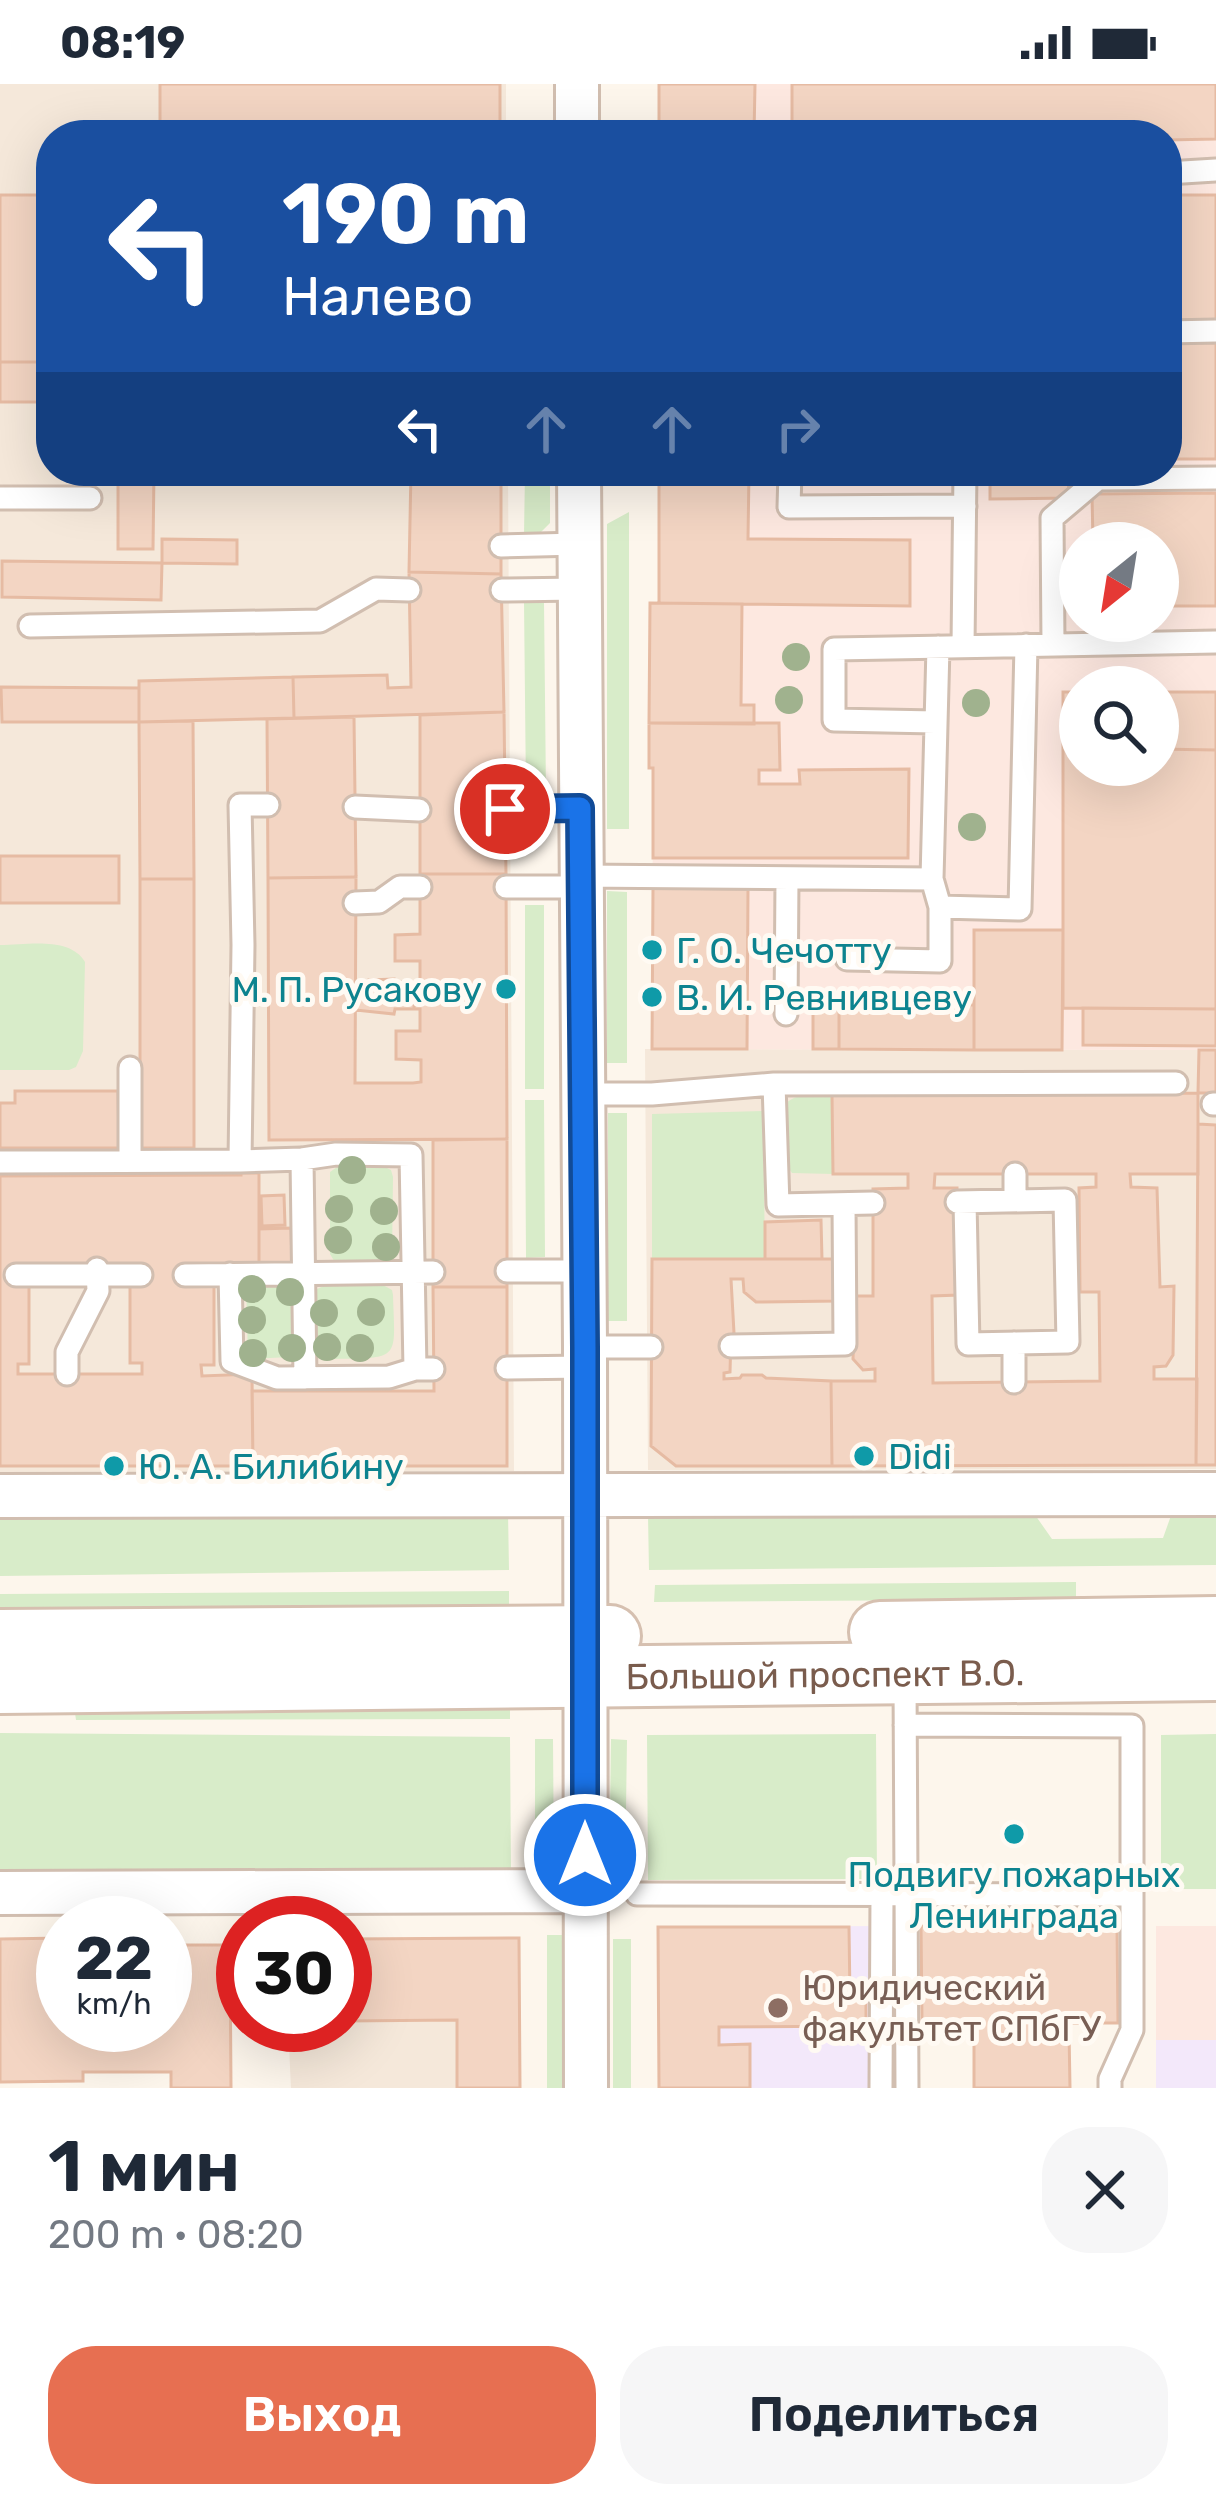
<!DOCTYPE html>
<html lang="ru">
<head>
<meta charset="utf-8">
<style>
  :root { --surface:#fff; --page:#f6f6f7; --text:#1f2937; --muted:#747a83; --accent:#e76f51 }
  body { margin:0; font-family:Rubik,sans-serif; background:var(--page); color:var(--text); height:100vh; display:flex; flex-direction:column; font-size:45px; white-space:nowrap }
  * { box-sizing:border-box; margin:0 }
  p { font-size:39px; color:var(--muted) }
  .icon { flex:none; width:66px; height:66px; fill:none; stroke:currentColor; stroke-width:2; stroke-linecap:round; stroke-linejoin:round }
  .map { position:relative; height:2004px; overflow:hidden }
  .drawer { display:flex; flex-direction:column; background:var(--surface); flex:1 }
  .drawer>* { flex:none }
  .top-card { position:absolute; left:36px; top:36px; width:1146px; height:366px; border-radius:48px; box-shadow:0 12px 48px #0002; background:#1a4fa0; color:#fff; overflow:hidden }
  .needle { width:78px; rotate:210deg }
  .fabs { position:absolute; left:1059px; top:438px; display:grid; gap:24px }
  .fabs a { display:grid; place-items:center; width:120px; height:120px; border-radius:50%; background:var(--surface); box-shadow:0 12px 48px #0002; font-size:60px }
  .speed { position:absolute; left:36px; top:1812px; display:flex; gap:24px; font-size:60px; font-weight:700; text-align:center }
  .speed>* { display:grid; place-content:center; width:156px; height:156px; border-radius:50%; background:var(--surface); box-shadow:0 12px 48px #0002; line-height:1 }
  .speed small { font-size:30px; font-weight:400 }
  .speed .limit { border:18px solid #d22; background:#fff; color:#111 }
  .pin { position:absolute; display:grid; place-items:center; width:102px; height:102px; color:#fff; margin:-51px; border:6px solid #fff; border-radius:50%; box-shadow:0 3px 12px #0007 }
  .me { position:absolute; width:132px; margin:-66px; rotate:0deg; stroke-linejoin:round; filter:drop-shadow(0 0 9px #0008) }
  .turn { display:flex; align-items:center; gap:42px; height:252px; padding:0 48px; font-size:54px }
  .turn .icon { width:156px; height:156px; stroke-width:2.5 }
  .turn b { display:block; font-size:84px; line-height:102px }
  .lanes { display:flex; align-items:center; height:114px; padding:0 48px; background:#0003; justify-content:center; gap:60px; direction:ltr }
  .lanes .off { opacity:.35 }
  .round { display:grid; place-items:center; flex:none; width:126px; height:126px; border-radius:48px; background:var(--page) }
  .head { display:flex; align-items:center; justify-content:space-between; height:204px; padding:0 48px }
  h1 { font-size:72px; font-weight:600; line-height:90px }
  .primary-button { display:flex; gap:24px; margin-top:auto; padding:24px 48px }
  .primary-button a { flex:1; height:138px; border-radius:48px; background:var(--accent); color:#fff; font-size:48px; font-weight:600; line-height:138px; text-align:center }
  .primary-button a+a { background:var(--page); color:var(--text) }
  .status { display:flex; justify-content:space-between; align-items:center; height:84px; padding:0 60px; background:var(--surface); direction:ltr }
  .status svg { height:33px; fill:currentColor }
  .map>svg:first-child { display:block }
  .residential { fill:#f5e8da }
  .commercial { fill:#fde8e0; fill-rule:evenodd }
  .education { fill:#f3e8fa }
  .green { fill:#d8ecc9 }
  .building { fill:#f3d5c3; stroke:#e6bba3; stroke-width:3; fill-rule:evenodd }
  .lines { fill:none; stroke-linecap:round; stroke-linejoin:round }
  .service-casing { stroke:#d1beb0; stroke-width:27 }
  .minor-casing { stroke:#d1beb0; stroke-width:48 }
  .secondary-casing { stroke:#d6c0b0; stroke-width:66 }
  .service { stroke:#fff; stroke-width:21 }
  .minor { stroke:#fff; stroke-width:42 }
  .secondary { stroke:#fff; stroke-width:60 }
  .tree { fill:#a0b28e }
  .route-casing { stroke:#114b97; stroke-width:30 }
  .route { stroke:#1a73e8; stroke-width:21 }
  .culture-dot { fill:#0f9aa8; stroke:#fffaf3; stroke-width:4.5 }
  .education-dot { fill:#8d6e63; stroke:#fffaf3; stroke-width:4.5 }
  .labels { text-anchor:middle; dominant-baseline:central; stroke-width:10; stroke-linejoin:round; paint-order:stroke }
  .culture-label { font-size:36px; fill:#0d838f; stroke:#fffaf3; text-anchor:start }
  .street-label { font-size:36px; fill:#7a5c4d; stroke:#fffaf3 }
  .education-label { font-size:36px; fill:#785e54; stroke:#fffaf3; text-anchor:start }
</style>
</head>
<body>
<div class="status"><b>08:19</b><svg viewBox="0 0 49 12"><path d="M0 12V9h3v3zM5 12V6h3v6zM10 12V3h3v9zM15 12V0h3v12zM26 1h20v11H26zM47 4h2v5h-2z"/></svg></div>
<div class="map">
<svg width="1216" height="2004" viewBox="0 0 1216 2004">
  <rect width="100%" height="100%" fill="#fdf6ec"/>
  <path class="residential" d="M0,0H506V51H51V387H508L514,1387L0,1388Z
    M645,965L1216,966V1385L648,1386Z
    M519,1854L520,2004H291L288,1941H345V1855Z"/>
  <path class="commercial" d="M659,0H1216V966L652,965L653,685L649,684L650,519L659,518V387H1167V51H659ZM1080,459H1158V537H1080ZM1080,603H1158V681H1080Z
    M1156,1842H1216V1956H1156Z"/>
  <path class="education" d="M897,1842L898,2004H659L658,1843Z
    M1156,1956H1216V2004H1156Z"/>
  <path class="green" d="M525,387H550V439L538,451H524Z
    M629,428V745H607V440Z
    M524,518H544L546,710H526Z
    M607,807L627,808V979H607Z
    M525,821H544V1005H525Z
    M0,861C27,861 70,852 85,878L83,967L76,983L69,986H0Z
    M832,1011L833,1090L792,1089L785,1079L786,1020C795,1008 818,1012 832,1011Z
    M525,1016H544L545,1173L526,1174Z
    M763,1027L765,1175H652V1030Z
    M608,1029H627V1237H608Z
    M379,1080L391,1086L393,1093L392,1174L388,1179L336,1180L330,1170V1088L340,1081Z
    M246,1199L289,1200L294,1204L296,1263L290,1273L248,1275Z
    M381,1200L392,1206L393,1211C395,1276 401,1274 334,1275V1268H321L317,1265V1205L326,1201Z
    M1173,1426H1216V1481L649,1486L648,1432L1033,1428L1052,1455L1163,1454Z
    M0,1427L508,1428L509,1486L0,1492Z
    M1076,1498V1515L654,1518L655,1501Z
    M509,1507V1522L0,1525V1510Z
    M510,1626V1635L76,1636L75,1629Z
    M0,1649L510,1653L511,1792L0,1794Z
    M876,1650L877,1795L648,1796L647,1651Z
    M1216,1650V1805H1161V1651Z
    M535,1655H553L554,1792H535Z
    M611,1655L627,1656L625,1796H609Z
    M547,1851H569V2004H547Z
    M613,1855H631V2004H613Z"/>
  <path class="building" d="M160,0H500V51H160Z
    M659,0H755L754,51H659Z
    M792,0H1216V55L1167,56V51H792Z
    M0,111H51V278H0Z
    M1167,111H1216V236H1167Z
    M1167,259H1216V375H1167Z
    M0,278H51V318H0Z
    M118,387H154L153,465H118Z
    M411,387H501V490L409,488Z
    M659,387H749L748,455L910,456V522L659,519Z
    M990,387H1068L1069,414L990,415Z
    M1216,409V522H1158V459H1093L1092,410Z
    M162,455L237,456V480L162,479Z
    M2,477L162,479L161,516L2,513Z
    M409,488L501,490L504,628L294,634L293,593L387,591L388,604L411,603Z
    M650,519L742,520L741,621H754V640L649,639Z
    M293,593L294,634L139,638V597Z
    M1,603L139,604V638H2Z
    M1063,608H1080V665H1063Z
    M1158,608H1216V666L1158,665Z
    M504,628L506,790H420V631Z
    M354,633L356,793L268,794L267,635Z
    M193,637L194,795H140L139,638Z
    M649,639H779L780,686H759V700H800L799,686L909,685L908,774H653V684H649Z
    M1063,665H1080V681H1158V665L1216,666V925L1063,924Z
    M0,772H119V819H0Z
    M420,790H506L507,1055L269,1056L268,794L356,793L355,999H413L421,998V976L396,975V947H420V925H414V898H420V877H395V851L420,850Z
    M140,795H194V1064H140Z
    M653,804L748,805L747,965H652Z
    M974,846H1063L1062,966H974Z
    M394,895V898H414V925H395L394,930L355,926V899L369,900V896Z
    M813,910H839V965H813Z
    M839,920L974,921V966L839,965Z
    M1083,924L1216,925V962L1083,961Z
    M1199,966H1216V1009H1198Z
    M15,1007H118L119,1064H0V1019H15Z
    M1198,1009V1090H1130L1131,1103L1157,1104L1160,1203L1174,1202L1173,1271L1166,1282L1154,1283V1295H1197L1196,1381L832,1382L831,1297H875V1285L863,1286L853,1275L855,1212H873V1105L908,1104V1090H833L832,1011ZM935,1090H1096V1103L1079,1104L1080,1208H1099L1100,1297L933,1299L932,1212L959,1211L957,1104H934Z
    M1198,1040L1216,1041V1381H1196Z
    M507,1055V1203H433V1056Z
    M241,1089H259V1183L214,1199V1281H201L202,1292L252,1290L253,1382H0V1092L241,1091ZM29,1198H130V1279H142V1290H18V1280H29Z
    M284,1111L285,1141L262,1142L261,1112Z
    M821,1136L822,1175H765V1138Z
    M291,1144L292,1181L259,1183V1145Z
    M652,1175H836L837,1217L756,1218L744,1208L743,1195H731L734,1249L731,1252L730,1288L724,1289V1295L740,1294L742,1291H762L766,1294L831,1297L832,1382H676L651,1362Z
    M433,1203H507V1382H253L252,1307H434Z
    M1012,1833H1027L1032,1842H1117L1118,1939H1050V1946H1069L1070,2004H974V1940L922,1939L921,1842H1007Z
    M658,1843H849L850,1914H866V1942L719,1943V1961L750,1960V2004H659Z
    M63,1854V1941H165V1861H230L231,2004H171V1988H83V1997L0,1998V1855Z
    M519,1854L520,2004H457V1936L345,1937V1855Z"/>
  <g class="lines">
    <g class="service-casing">
      <path id="service" d="M1167,89L1216,86
        M1167,248L1216,247
        M790,387L789,423L965,422
        M0,414H90
        M501,462L579,460
        M502,506L579,505
        M30,542L320,537L376,505L409,506
        M1053,560L1052,434L1098,395L1216,394
        M963,562L965,387
        M935,638L834,636V565L1216,558
        M355,723L419,726
        M505,725L580,724
        M580,792L932,795
        M506,803H580
        M355,819L379,818L400,803H420
        M940,823L1020,825L1026,561
        M847,875L940,877V823L932,795L938,563
        M786,930L787,794
        M774,1000L778,1121L873,1119
        M582,1010H652L774,1000L1176,999
        M1213,1020H1216
        M302,1075L305,1294
        M130,1077V984
        M240,1077L243,861L240,721H268
        M0,1078L240,1077L302,1075L336,1070L411,1071L415,1285
        M1015,1117V1090
        M957,1118L1065,1116L1068,1258L968,1260L965,1118
        M507,1187H584
        M230,1190L232,1277L277,1294L389,1293L415,1285H433
        M16,1191H141
        M185,1191L433,1188
        M1014,1259V1298
        M731,1262L845,1260L844,1120
        M585,1263H651
        M507,1284L585,1283
        M67,1290V1268L98,1207L97,1185
        M905,1596L907,2004
        M905,1641L1132,1642V1946L1110,1995V2004
        M637,1810L1131,1811
        M881,2004L882,1810"/>
    </g>
    <g class="minor-casing">
      <path id="minor" d="M577,0V51
        M579,387L585,1263L586,2004
        M0,1412L1216,1410
        M0,1809L585,1807"/>
    </g>
    <g class="secondary-casing">
      <g id="secondary">
        <path d="M880,1548L1216,1543"/>
        <path d="M0,1556L610,1552"/>
        <path id="s1" d="M0,1599L1216,1586"/>
      </g>
    </g>
    <use href="#service" class="service"/>
    <use href="#minor" class="minor"/>
    <use href="#secondary" class="secondary"/>
  </g>
  <g class="tree">
    <circle cx="796" cy="573" r="14"/>
    <circle cx="789" cy="616" r="14"/>
    <circle cx="976" cy="619" r="14"/>
    <circle cx="972" cy="743" r="14"/>
    <circle cx="352" cy="1086" r="14"/>
    <circle cx="339" cy="1125" r="14"/>
    <circle cx="384" cy="1127" r="14"/>
    <circle cx="338" cy="1156" r="14"/>
    <circle cx="386" cy="1163" r="14"/>
    <circle cx="252" cy="1205" r="14"/>
    <circle cx="290" cy="1208" r="14"/>
    <circle cx="371" cy="1228" r="14"/>
    <circle cx="324" cy="1229" r="14"/>
    <circle cx="252" cy="1236" r="14"/>
    <circle cx="327" cy="1263" r="14"/>
    <circle cx="292" cy="1264" r="14"/>
    <circle cx="360" cy="1264" r="14"/>
    <circle cx="253" cy="1269" r="14"/>
  </g>
  <g class="lines">
    <g class="route-casing">
      <path id="route" d="M505,725L580,724L585,1263V1771"/>
    </g>
    <use href="#route" class="route"/>
  </g>
  <g class="culture-dot">
    <circle cx="652" cy="866" r="12"/>
    <circle cx="506" cy="905" r="12"/>
    <circle cx="652" cy="913" r="12"/>
    <circle cx="864" cy="1372" r="12"/>
    <circle cx="114" cy="1382" r="12"/>
    <circle cx="1014" cy="1750" r="12"/>
  </g>
  <circle class="education-dot" cx="778" cy="1924" r="12"/>
  <g class="labels">
    <g class="culture-label">
      <text x="676" y="866">Г. О. Чечотту</text>
      <text x="482" y="905" text-anchor="end">М. П. Русакову</text>
      <text x="676" y="913">В. И. Ревнивцеву</text>
      <text x="888" y="1372">Didi</text>
      <text x="138" y="1382">Ю. А. Билибину</text>
      <text x="1014" y="1790" text-anchor="middle">Подвигу пожарных<tspan x="1014" dy="41">Ленинграда</tspan></text>
    </g>
    <g class="street-label">
      <text stroke="none"><textPath href="#s1" startOffset="825">Большой проспект В.О.</textPath></text>
    </g>
    <g class="education-label">
      <text x="802" y="1903">Юридический<tspan x="802" dy="41">факультет СПбГУ</tspan></text>
    </g>
  </g>
</svg>
<div class="fabs">
<a><svg class="needle" viewBox="-14 -14 28 28"><path d="M0-13l5 13h-10z" fill="#e53935"/><path d="M0 13l5-13h-10z" fill="#747a83"/></svg></a>
<a><svg class="icon" aria-label="search" viewBox="0 0 24 24"><circle cx="10" cy="10" r="6"/><path d="M15 15l6 6"/></svg></a>
</div>
<div class="speed"><div>22<small>km/h</small></div><div class="limit">30</div></div>
<div class="pin" style="left:505px;top:725px;background:#d93025"><svg class="icon" aria-label="arrive" viewBox="0 0 24 24"><path d="M6 21V4h12l-3 4 3 4H6"/></svg></div>
<svg class="me" style="left:585px;top:1771px" viewBox="-20 -20 40 40"><circle r="17" fill="#1a73e8" stroke="#fff" stroke-width="3"/><path d="M0-11L8 9 0 5-8 9z" fill="#fff"/></svg>
<div class="top-card">
<div class="turn"><svg class="icon" aria-label="left" viewBox="0 0 24 24"><path d="M17 20v-9H6M10 6l-5 5 5 5"/></svg><div><b>190 m</b>Налево</div></div>
<div class="lanes"><svg class="icon" aria-label="left" viewBox="0 0 24 24"><path d="M17 20v-9H6M10 6l-5 5 5 5"/></svg><svg class="icon off" aria-label="ahead" viewBox="0 0 24 24"><path d="M12 20V5M6 11l6-6 6 6"/></svg><svg class="icon off" aria-label="ahead" viewBox="0 0 24 24"><path d="M12 20V5M6 11l6-6 6 6"/></svg><svg class="icon off" aria-label="right" viewBox="0 0 24 24"><path d="M7 20v-9h11M14 6l5 5-5 5"/></svg></div>
</div>
</div>
<section class="drawer">
<div class="head"><div><h1>1 мин</h1><p>200 m · 08:20</p></div><a class="round"><svg class="icon" aria-label="close" viewBox="0 0 24 24"><path d="M6 6l12 12M18 6L6 18"/></svg></a></div>
<div class="primary-button"><a>Выход</a><a>Поделиться</a></div>
</section>
</body>
</html>
